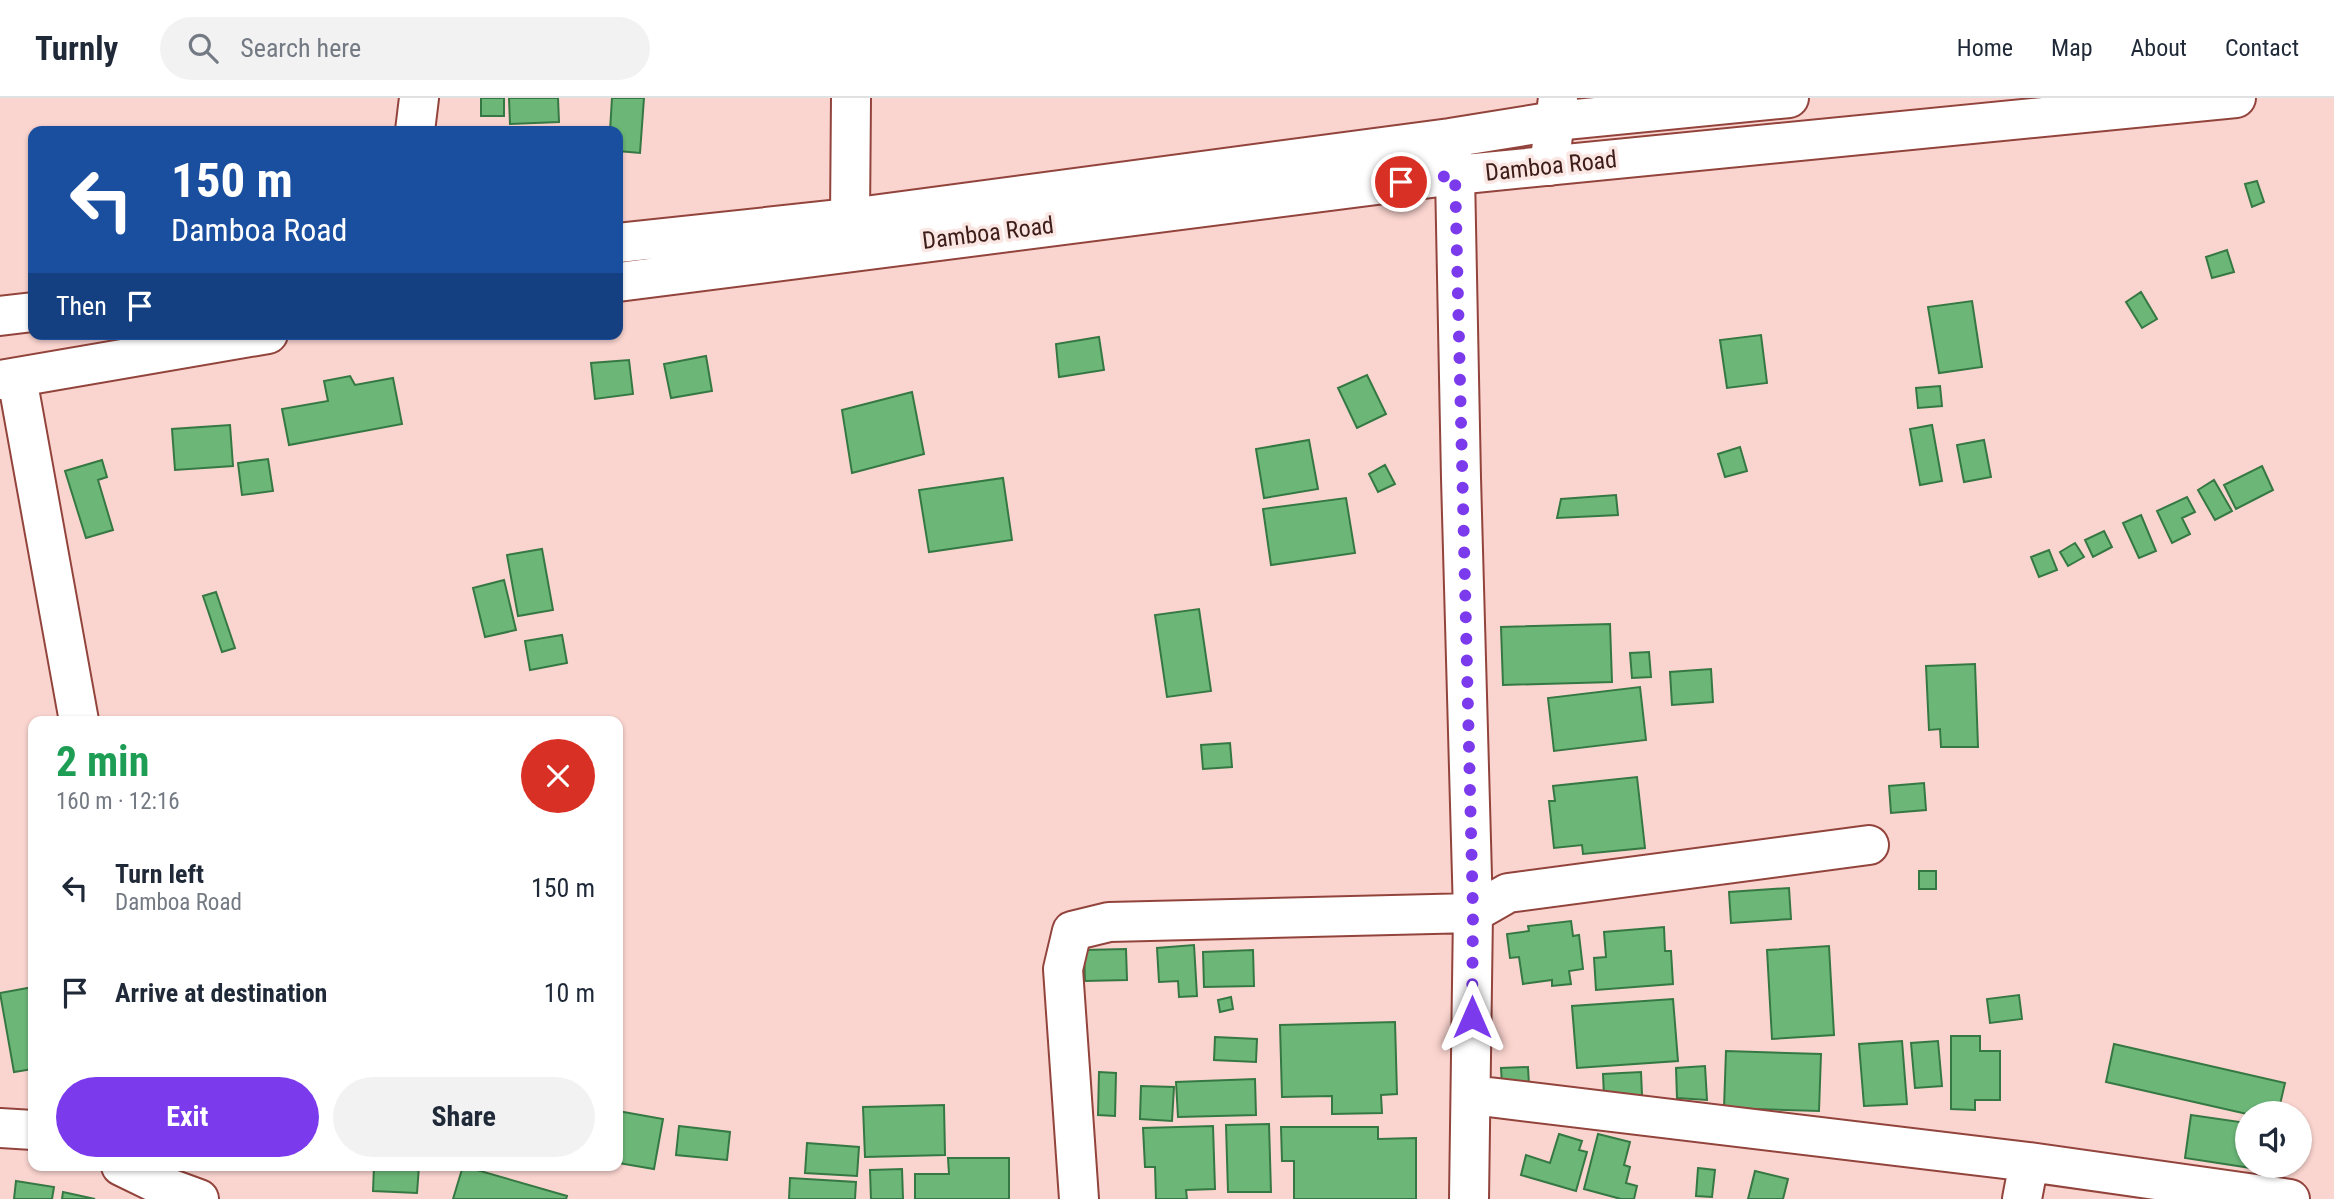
<!DOCTYPE html>
<html lang="en">
<head>
<meta charset="utf-8">
<style>
  :root { --surface:#fff; --page:#f2f2f3; --text:#1f2937; --muted:#747a83; --line:#e0e1e3; --accent:#7c3aed }
  body { margin:0; font-family:"Roboto Condensed",sans-serif; background:var(--page); color:var(--text); height:100vh; display:flex; flex-direction:column; font-size:26px; white-space:nowrap }
  * { box-sizing:border-box; margin:0 }
  p { font-size:23px; color:var(--muted) }
  .icon { flex:none; width:38px; height:38px; fill:none; stroke:currentColor; stroke-width:2; stroke-linecap:round; stroke-linejoin:round }
  .map { position:relative; flex:1; overflow:hidden }
  .sheet { position:absolute; left:28px; top:618px; width:595px; height:455px; display:flex; flex-direction:column; background:var(--surface); border-radius:14px; box-shadow:0 2px 5px #0004 }
  .sheet>* { flex:none }
  .banner { position:absolute; left:28px; top:28px; width:595px; height:214px; border-radius:14px; box-shadow:0 2px 5px #0004; background:#1a4fa0; color:#fff; overflow:hidden }
  .controls { position:absolute; left:2235px; top:1003px; display:grid; gap:14px }
  .controls a { display:grid; place-items:center; width:77px; height:77px; border-radius:50%; background:var(--surface); box-shadow:0 2px 5px #0004; font-size:35px }
  .pin { position:absolute; display:grid; place-items:center; width:60px; height:60px; color:#fff; margin:-30px; border:4px solid #fff; border-radius:50%; box-shadow:0 2px 7px #0007 }
  .me { position:absolute; width:77px; margin:-38px; rotate:0deg; stroke-linejoin:round; filter:drop-shadow(0 0 5px #0008) }
  .turn { display:flex; align-items:center; gap:24px; height:147px; padding:0 28px; font-size:32px }
  .turn .icon { width:91px; height:91px; stroke-width:2.5 }
  .turn b { display:block; font-size:49px; line-height:60px }
  .then { display:flex; align-items:center; height:66px; padding:0 28px; background:#0003; gap:14px; font-size:26px }
  .round { display:grid; place-items:center; flex:none; width:74px; height:74px; border-radius:37px; background:var(--page) }
  .overview { display:flex; align-items:center; justify-content:space-between; height:119px; padding:0 28px }
  h1 { font-size:42px; font-weight:700; line-height:52px; color:#1e9e55 }
  .button { display:flex; gap:14px; margin-top:auto; padding:14px 28px }
  .button a { flex:1; height:80px; border-radius:42px; background:var(--accent); color:#fff; font-size:28px; font-weight:700; line-height:80px; text-align:center }
  .button a+a { background:var(--page); color:var(--text) }
  ul { padding:0; list-style:none }
  li { display:flex; align-items:center; gap:21px; height:105px; padding:0 28px }
  li div { flex:1 }
  li b { display:block; font-size:26px }
  li em { font-style:normal }
  header { display:flex; align-items:center; gap:42px; box-sizing:border-box; height:98px; padding:0 35px; background:var(--surface); border-bottom:2px solid var(--line) }
  header strong { font-size:33px }
  nav { display:flex; gap:38px; margin-inline-start:auto; font-size:24px }
  .search { width:490px; height:63px; background:var(--page); display:flex; align-items:center; gap:18px; box-sizing:border-box; padding:0 24px; border-radius:38px; color:var(--muted); font-size:26px }
  .map>svg:first-child { display:block }
  .building { fill:#6cb778; stroke:#367843; stroke-width:2 }
  .lines { fill:none; stroke-linecap:round; stroke-linejoin:round }
  .minor-casing { stroke:#92443c; stroke-width:42 }
  .major-casing { stroke:#92443c; stroke-width:42 }
  .minor { stroke:#fff; stroke-width:38 }
  .major { stroke:#fff; stroke-width:38 }
  .route { stroke:#7c3aed; stroke-width:12; stroke-dasharray:0 21.6 }
  .labels { text-anchor:middle; dominant-baseline:central; stroke-width:7; stroke-linejoin:round; paint-order:stroke }
  .street-label { font-size:24px; fill:#3e1c18; stroke:#fae7e4 }
</style>
</head>
<body>
<header>
<strong>Turnly</strong>
<div class="search"><svg class="icon" aria-label="search" viewBox="0 0 24 24"><circle cx="10" cy="10" r="6"/><path d="M15 15l6 6"/></svg>Search here</div>
<nav><a>Home</a><a>Map</a><a>About</a><a>Contact</a></nav>
</header>
<div class="map">
<svg width="2334" height="1101" viewBox="0 0 2334 1101">
  <rect width="100%" height="100%" fill="#fad4cf"/>
  <path class="building" d="M481,0H504V18H481Z
    M509,0H558L559,24L510,26Z
    M612,0H644L640,55L618,53V33H610Z
    M2257,83L2264,104L2252,109L2245,86Z
    M2227,152L2234,174L2212,180L2206,159Z
    M2141,194L2157,221L2142,230L2126,204Z
    M1972,203L1982,269L1939,275L1928,209Z
    M1761,237L1767,285L1727,290L1720,242Z
    M1099,239L1104,272L1059,279L1056,246Z
    M706,258L712,293L671,300L664,266Z
    M629,262L633,296L595,301L591,265Z
    M1367,277L1386,316L1357,330L1338,290Z
    M350,278L355,287L393,280L402,326L289,347L282,311L328,303L324,283Z
    M1940,288L1942,308L1918,310L1916,290Z
    M912,294L924,356L852,375L842,312Z
    M230,327L233,368L175,372L172,331Z
    M1932,327L1942,383L1920,387L1910,331Z
    M1309,342L1318,391L1264,400L1256,351Z
    M1984,342L1991,379L1964,384L1957,347Z
    M1740,349L1747,373L1725,379L1718,356Z
    M268,361L273,393L242,397L238,365Z
    M102,362L107,379L98,382L113,432L86,440L65,373Z
    M1385,367L1395,386L1378,394L1369,376Z
    M2262,368L2273,392L2236,411L2224,387Z
    M1003,380L1012,442L929,454L919,392Z
    M2214,382L2232,413L2215,422L2198,392Z
    M1616,397L1618,417L1557,420L1561,401Z
    M2187,399L2195,414L2182,420L2190,436L2172,445L2157,413Z
    M1346,400L1355,455L1271,467L1263,411Z
    M2141,417L2156,453L2139,460L2123,425Z
    M2104,433L2112,449L2093,459L2085,442Z
    M2075,445L2084,459L2068,468L2060,454Z
    M542,451L553,512L518,518L507,457Z
    M2049,452L2057,472L2039,479L2031,459Z
    M504,482L516,532L485,539L473,490Z
    M216,494L235,550L222,554L203,498Z
    M1199,511L1211,593L1167,599L1155,517Z
    M1610,526L1612,584L1503,587L1501,529Z
    M562,537L567,565L530,572L525,543Z
    M1649,554L1651,579L1632,580L1630,555Z
    M1975,566L1978,649H1941L1940,631L1929,632L1926,568Z
    M1711,571L1713,604L1672,607L1670,574Z
    M1640,589L1646,642L1554,653L1548,600Z
    M1230,645L1232,669L1203,671L1201,647Z
    M1637,679L1645,750L1583,756L1582,747L1554,750L1549,703H1555L1553,688Z
    M1924,685L1926,712L1891,715L1889,688Z
    M1919,773H1936V791H1919Z
    M1789,790L1791,821L1731,825L1729,794Z
    M1571,823L1573,838L1579,837L1583,871L1569,873L1571,886L1552,888V882L1523,886L1519,859L1510,860L1507,836L1529,833L1528,828Z
    M1664,829L1665,853H1671L1673,886L1596,892L1594,860L1606,859L1604,834Z
    M1194,847L1197,898L1179,899L1178,883L1159,884L1157,850Z
    M1829,848L1834,937L1772,941L1767,852Z
    M1126,851L1127,882L1085,883L1084,852Z
    M1253,852L1254,888L1204,889L1203,854Z
    M33,889V971L14,974L0,895Z
    M2019,897L2022,921L1990,925L1987,901Z
    M1231,899L1233,911L1220,914L1218,902Z
    M1673,901L1678,963L1577,970L1572,908Z
    M1395,924L1397,996L1381,997L1382,1015L1332,1016V998L1282,999L1280,927Z
    M1951,938H1980V953H2000V1002H1975V1012L1951,1011Z
    M1215,939L1257,941L1256,964L1214,962Z
    M1902,943L1907,1006L1864,1008L1859,946Z
    M1938,943L1942,988L1915,990L1911,945Z
    M2114,946L2285,985L2278,1015L2247,1016L2106,984Z
    M1726,953L1821,956L1819,1013L1724,1010Z
    M1705,968L1707,1002L1677,1000L1676,970Z
    M1528,969L1529,987H1502L1501,970Z
    M1099,974L1116,975L1115,1018L1098,1017Z
    M1641,974L1642,997L1604,998L1603,976Z
    M1255,981L1256,1017L1178,1019L1176,984Z
    M1141,988L1174,989L1172,1023L1140,1021Z
    M944,1007L945,1057L865,1059L863,1009Z
    M618,1013L663,1021L654,1071L618,1065Z
    M2191,1017L2247,1025V1068H2265L2264,1072L2185,1060Z
    M1269,1026L1271,1094H1228L1226,1027Z
    M679,1028L730,1034L727,1062L676,1057Z
    M1213,1028L1215,1091L1186,1092L1187,1101H1156L1155,1069H1145L1143,1030Z
    M1281,1029H1378V1041L1416,1040V1101H1294V1063H1282Z
    M1559,1036L1582,1043L1579,1052L1587,1054L1576,1093L1521,1077L1526,1057L1550,1065Z
    M1598,1036L1630,1044L1624,1067L1630,1069L1626,1085L1637,1088L1634,1101H1621L1584,1091Z
    M807,1045L859,1049L857,1078L805,1075Z
    M948,1060H1009V1101H915V1076H949Z
    M374,1068H419L417,1095L373,1093Z
    M463,1068L567,1098L566,1101H453Z
    M1698,1070L1715,1072L1712,1099L1696,1098Z
    M902,1071L903,1101H871L870,1072Z
    M1755,1073L1788,1081L1783,1101H1748Z
    M790,1080L856,1084L855,1101H789Z
    M16,1083L54,1089L52,1101H14Z
    M63,1094L95,1101H62Z"/>
  <g class="lines">
    <g class="minor-casing">
      <path id="minor" d="M415,33L419,0
        M1450,46L1455,77L1461,380L1473,815L1469,1101
        M1549,68L1558,0
        M850,120L851,0
        M17,280L79,623
        M1472,997L2029,1064L2290,1101
        M0,1030L33,1032
        M121,1068L158,1086L199,1101
        M1079,1101L1063,871L1072,833L1109,824L1473,815L1508,795L1869,747
        M2022,1101L2029,1064"/>
    </g>
    <g class="major-casing">
      <path id="major" d="M618,145L850,120L1450,40L1555,23L1789,0
        M618,184L1455,77L2236,0
        M0,218L33,214
        M0,282L268,236"/>
    </g>
    <use href="#minor" class="minor"/>
    <use href="#major" class="major"/>
  </g>
  <g class="lines">
    <path class="route" d="M1401,84L1455,77L1473,815L1472,919"/>
  </g>
  <g class="labels">
    <g class="street-label">
      <text transform="translate(1551 68) rotate(-6)">Damboa Road</text>
      <text transform="translate(988 135) rotate(-7)">Damboa Road</text>
    </g>
  </g>
</svg>
<div class="controls">
<a><svg class="icon" aria-label="sound" viewBox="0 0 24 24"><path d="M4 9h4l5-4v14l-5-4H4zM17 9q2 3 0 6"/></svg></a>
</div>
<div class="pin" style="left:1401px;top:84px;background:#d93025"><svg class="icon" aria-label="arrive" viewBox="0 0 24 24"><path d="M6 21V4h12l-3 4 3 4H6"/></svg></div>
<svg class="me" style="left:1472px;top:919px" viewBox="-20 -20 40 40"><path d="M0-17L14 15 0 8-14 15z" fill="#7c3aed" stroke="#fff" stroke-width="4"/></svg>
<div class="banner">
<div class="turn"><svg class="icon" aria-label="left" viewBox="0 0 24 24"><path d="M17 20v-9H6M10 6l-5 5 5 5"/></svg><div><b>150 m</b>Damboa Road</div></div>
<div class="then">Then<svg class="icon" aria-label="arrive" viewBox="0 0 24 24"><path d="M6 21V4h12l-3 4 3 4H6"/></svg></div>
</div>
<section class="sheet">
<div class="overview"><div><h1>2 min</h1><p>160 m · 12:16</p></div><a class="round" style="background:#d93025;color:#fff"><svg class="icon" aria-label="close" viewBox="0 0 24 24"><path d="M6 6l12 12M18 6L6 18"/></svg></a></div>
<ul>
<li><svg class="icon" aria-label="left" viewBox="0 0 24 24"><path d="M17 20v-9H6M10 6l-5 5 5 5"/></svg><div><b>Turn left</b><p>Damboa Road</p></div><em>150 m</em></li>
<li><svg class="icon" aria-label="arrive" viewBox="0 0 24 24"><path d="M6 21V4h12l-3 4 3 4H6"/></svg><div><b>Arrive at destination</b></div><em>10 m</em></li>
</ul>
<div class="button"><a>Exit</a><a>Share</a></div>
</section>
</div>
</body>
</html>
